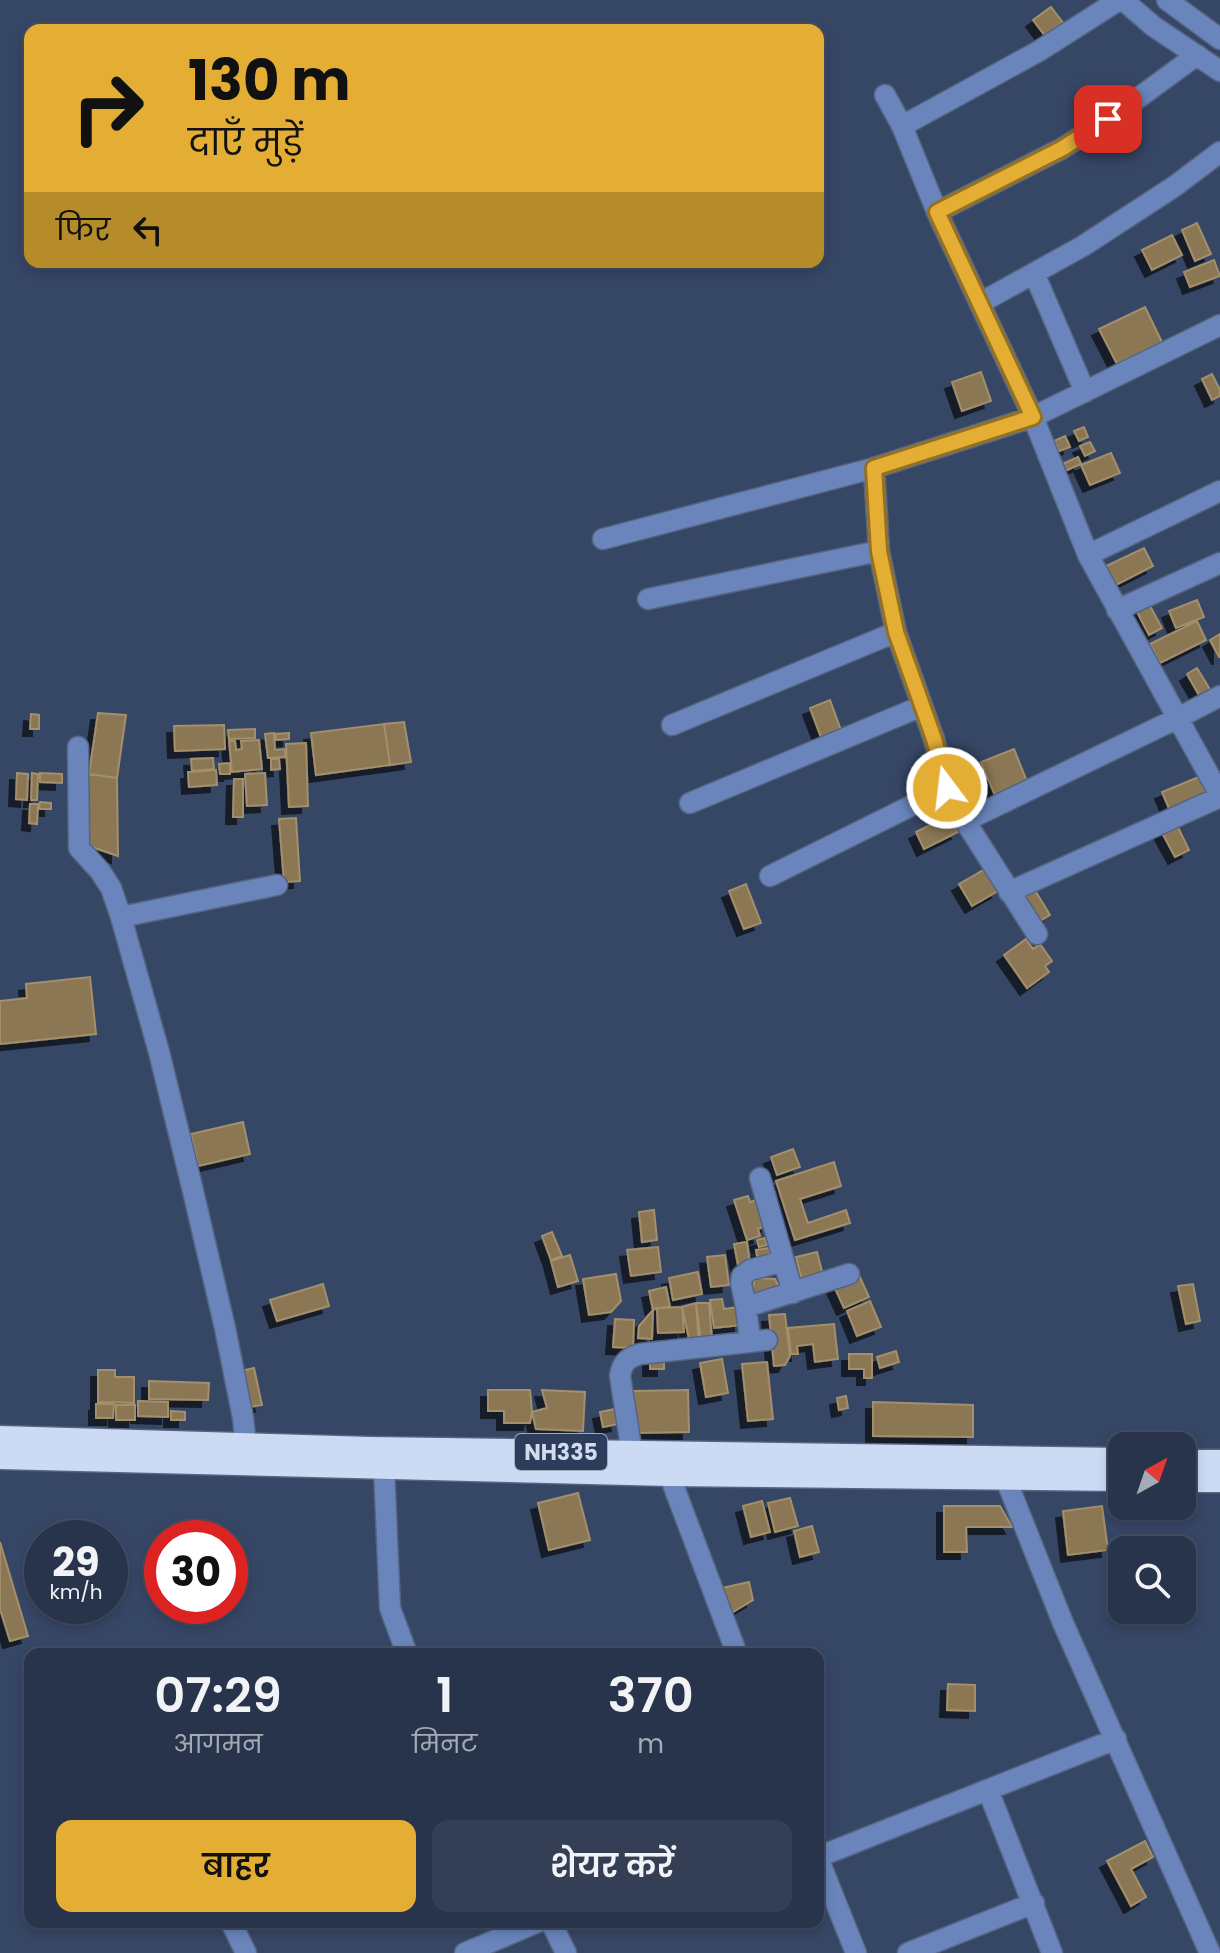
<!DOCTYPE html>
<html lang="hi">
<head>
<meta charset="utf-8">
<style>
  :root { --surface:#28344c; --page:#343f56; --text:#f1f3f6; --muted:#a5aab5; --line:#444f64; --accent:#e4ae35 }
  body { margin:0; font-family:Poppins,"Noto Sans Devanagari",sans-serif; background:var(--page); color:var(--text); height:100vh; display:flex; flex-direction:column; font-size:30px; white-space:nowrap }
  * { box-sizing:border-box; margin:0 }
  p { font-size:26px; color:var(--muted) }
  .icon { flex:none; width:44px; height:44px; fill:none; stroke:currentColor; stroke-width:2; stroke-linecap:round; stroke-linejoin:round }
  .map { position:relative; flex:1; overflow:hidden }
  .panel { position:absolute; left:24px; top:1648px; width:800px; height:280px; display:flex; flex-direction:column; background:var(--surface); border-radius:16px; box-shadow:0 4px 12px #0003,0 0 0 2px var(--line) }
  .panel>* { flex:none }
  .top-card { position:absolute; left:24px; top:24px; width:800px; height:244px; border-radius:16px; box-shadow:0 4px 12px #0003,0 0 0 2px var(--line); background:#e4ae35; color:#111; overflow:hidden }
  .needle { width:52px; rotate:40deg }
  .fabs { position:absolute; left:1108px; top:1432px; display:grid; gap:16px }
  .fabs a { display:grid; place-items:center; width:88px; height:88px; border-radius:16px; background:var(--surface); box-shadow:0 4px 12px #0003,0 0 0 2px var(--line); font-size:40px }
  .speed { position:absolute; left:24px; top:1520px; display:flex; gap:16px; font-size:40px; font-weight:700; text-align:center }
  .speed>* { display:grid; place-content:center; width:104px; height:104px; border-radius:50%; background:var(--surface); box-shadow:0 4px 12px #0003,0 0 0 2px var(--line); line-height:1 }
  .speed small { font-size:20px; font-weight:400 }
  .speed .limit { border:12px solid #d22; background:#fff; color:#111 }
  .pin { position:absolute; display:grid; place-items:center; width:68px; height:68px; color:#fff; margin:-34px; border-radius:16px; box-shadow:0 4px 12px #0006 }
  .me { position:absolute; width:88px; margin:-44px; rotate:345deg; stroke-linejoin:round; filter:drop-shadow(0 0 6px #0008) }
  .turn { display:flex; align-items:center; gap:28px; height:168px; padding:0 32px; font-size:36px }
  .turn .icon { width:104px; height:104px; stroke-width:2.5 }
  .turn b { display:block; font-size:56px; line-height:68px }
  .then { display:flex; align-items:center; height:76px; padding:0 32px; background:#0003; gap:16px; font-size:30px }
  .eta { display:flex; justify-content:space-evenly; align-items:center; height:136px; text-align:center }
  .eta b { font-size:48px; font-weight:600; line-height:56px }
  .button { display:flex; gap:16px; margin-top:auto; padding:16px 32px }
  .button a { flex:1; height:92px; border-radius:16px; background:var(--accent); color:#111; font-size:32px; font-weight:600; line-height:92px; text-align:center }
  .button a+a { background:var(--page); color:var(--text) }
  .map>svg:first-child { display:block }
  .building { fill:#8b7753; stroke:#a38f6a; stroke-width:2; filter:url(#shadow) }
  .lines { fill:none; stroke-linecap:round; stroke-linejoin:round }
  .minor-casing { stroke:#556480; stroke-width:23 }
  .highway-casing { stroke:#556480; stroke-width:27 }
  .minor { stroke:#6985bb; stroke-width:20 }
  .highway { stroke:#ccdaf4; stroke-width:24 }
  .route-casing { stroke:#947122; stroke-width:20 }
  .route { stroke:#e4ae35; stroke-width:14 }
  .labels { text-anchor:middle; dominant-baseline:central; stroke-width:8; stroke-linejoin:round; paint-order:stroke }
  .shield { fill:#2c3c5a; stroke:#a0abc2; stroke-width:2 }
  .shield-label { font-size:22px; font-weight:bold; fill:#d1dbee }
</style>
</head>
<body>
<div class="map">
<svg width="1220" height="1953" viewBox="0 0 1220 1953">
  <defs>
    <filter id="shadow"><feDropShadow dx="-7" dy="7" stdDeviation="0" flood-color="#0009"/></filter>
  </defs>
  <rect width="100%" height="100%" fill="#364665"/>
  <path class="building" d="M1051,7L1064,24L1046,37L1033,20Z
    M1197,223L1211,254L1195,261L1182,230Z
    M1172,235L1182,255L1152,270L1142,250Z
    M1214,260L1220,276L1190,287L1184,272Z
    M1145,307L1162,342L1117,364L1099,329Z
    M981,372L991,401L962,411L952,382Z
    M1212,374L1220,390V396L1212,400L1202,379Z
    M1084,427L1088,437L1079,441L1074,431Z
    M1065,436L1070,447L1059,451L1054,441Z
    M1090,442L1095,451L1085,456L1080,446Z
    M1111,453L1120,473L1090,485L1081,465Z
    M1078,457L1081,464L1065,471L1062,464Z
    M1144,548L1153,566L1112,587L1102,568Z
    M1197,600L1204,617L1176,628L1169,611Z
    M1149,604L1162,628L1149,635L1136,610Z
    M1197,621L1206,640L1160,663L1150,644Z
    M1220,634V657H1219L1210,640Z
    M1197,668L1211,691L1200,697L1187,674Z
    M830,700L842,733L822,740L810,708Z
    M98,713L126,715L117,778L89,774Z
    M31,714L39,715V729H30Z
    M404,722L411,762L390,765L384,724Z
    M384,724L390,765L316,775L311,733Z
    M224,725L225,749L175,751L174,726Z
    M255,729V738L229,739L228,730Z
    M274,733L275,750L285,749V757L268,758L265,734Z
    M289,733V739L276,740L275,734Z
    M259,740L262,769L232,772L229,741H235L236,750L242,749L241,741Z
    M306,743L308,806L289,807L286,744Z
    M1014,749L1028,784L996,798L981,762Z
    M213,758L214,769L192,771L191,759Z
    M271,759H279L280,769L271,770Z
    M230,763V774H220L219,764Z
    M216,770L217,785L189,787L188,772Z
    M17,773L28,774L27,800L16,799Z
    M32,773L38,774L37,800H31Z
    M40,773L62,774V783L40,782Z
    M265,773L267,805L247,806L245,774Z
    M89,774L117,778L118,856L86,845Z
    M972,775L987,809L967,818L952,783Z
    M1201,776L1209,794L1170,811L1162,792Z
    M234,779H243V817H233Z
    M40,802L51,803V809H39Z
    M30,804H38L37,824L29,823Z
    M950,815L958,832L924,849L916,832Z
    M296,818L300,881L284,882L279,819Z
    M1175,821L1189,850L1175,857L1160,829Z
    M985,869L998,891L972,906L959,884Z
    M746,884L761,923L744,929L729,891Z
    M1033,887L1050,915L1035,924L1017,896Z
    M1026,939L1033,949L1040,944L1052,961L1045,966L1049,972L1027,988L1004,955Z
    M90,977L96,1034L0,1044V1001L27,998L26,984Z
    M243,1122L250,1154L198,1166L191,1134Z
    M793,1149L800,1167L777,1175L771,1157Z
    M834,1162L841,1186L800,1199L808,1223L846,1210L850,1223L795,1240L776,1181Z
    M748,1196L750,1202L760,1199L768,1225L758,1229L760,1236L747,1240L734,1200Z
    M654,1210L657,1240L642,1242L639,1212Z
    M552,1232L562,1256L551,1260L542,1236Z
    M765,1238L767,1245L759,1247L757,1240Z
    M747,1242L750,1263L738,1265L734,1244Z
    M658,1247L661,1272L631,1276L627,1250Z
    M769,1248L771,1258L758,1261L756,1250Z
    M817,1252L823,1275L802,1281L796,1257Z
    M570,1255L578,1281L558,1287L551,1261Z
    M725,1255L729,1285L711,1287L707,1257Z
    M698,1272L702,1294L673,1300L669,1278Z
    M858,1273L869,1297L844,1308L833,1284Z
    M616,1274L621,1301L611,1312L589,1315L583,1279Z
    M755,1278L775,1279L781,1291L751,1297Z
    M323,1284L329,1306L277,1321L270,1300Z
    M1193,1284L1200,1321L1186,1324L1178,1286Z
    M666,1287L670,1307L657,1308L653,1310L649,1291Z
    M722,1299L724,1309L739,1307L741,1325L714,1328L710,1300Z
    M870,1301L881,1327L857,1336L847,1311Z
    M696,1303H709L712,1339L701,1340Z
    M696,1303L699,1344L689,1339L682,1307Z
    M682,1307L684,1332L658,1333L657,1308Z
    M653,1310L652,1339L638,1338L639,1326Z
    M785,1314L790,1356L785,1365L774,1366L769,1315Z
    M615,1319L634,1320L633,1348L613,1347Z
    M834,1324L838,1359L815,1362L813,1344L797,1346L798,1354H791L788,1328Z
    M896,1351L899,1362L880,1368L877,1357Z
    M849,1354H872V1378H864V1369H849Z
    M650,1359H664V1369H650Z
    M722,1359L728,1393L706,1397L700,1363Z
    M767,1362L773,1419L748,1421L742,1364Z
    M254,1368L262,1405L249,1407L241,1371Z
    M98,1370H115V1377H134V1403L98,1402Z
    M149,1381L209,1383L208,1400L149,1399Z
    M488,1390H530L532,1412L530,1423H504V1411H488Z
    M542,1390L585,1392L583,1431L536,1429L532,1412L547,1408Z
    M688,1390L689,1432L634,1433L633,1391Z
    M846,1396L848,1408L839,1410L837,1398Z
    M138,1401L168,1402V1417L138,1416Z
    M873,1402L973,1405V1437L873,1436Z
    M96,1404H114L113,1418H96Z
    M116,1405H135V1420H116Z
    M615,1409L618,1424L603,1427L600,1412Z
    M171,1411L185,1412V1420H171Z
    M578,1493L590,1540L549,1550L538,1503Z
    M790,1498L798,1526L775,1532L768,1503Z
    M762,1501L770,1532L751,1537L743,1506Z
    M944,1506H1000L1012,1527H966L967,1552H944Z
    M1102,1506L1108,1550L1068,1555L1063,1511Z
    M812,1526L819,1552L800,1557L794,1531Z
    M0,1542L28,1636L10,1641L0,1609Z
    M749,1582L753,1600L728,1615L722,1588Z
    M948,1684L975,1685V1711L947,1710Z
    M1145,1841L1153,1857L1131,1869L1146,1897L1131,1906L1107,1861Z"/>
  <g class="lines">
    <g class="minor-casing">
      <path id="minor" d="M1123,0L1153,26L1220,71
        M1167,0L1220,39
        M885,95L902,126L937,212L1033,417L1088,555L1220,795
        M902,126L1039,51L1119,0
        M937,212L1063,148L1130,104L1197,55
        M1034,273L1085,392
        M980,303L1083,246L1175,186L1220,152
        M874,468L879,551L896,632L934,739L947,788L965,821L1037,934
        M603,539L874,468L1033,417L1220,325
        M1088,555L1220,491
        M648,599L879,551
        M1117,610L1220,563
        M672,725L896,632
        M78,747L79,848L100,871L111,888L121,917L159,1052L193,1191L225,1328L243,1418L246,1446
        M690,803L922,706
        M965,821L1178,718L1220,696
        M770,876L947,788
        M1009,892L1220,797
        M121,917L277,885
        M760,1178L793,1293
        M746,1307L849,1274
        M750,1341L746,1307L741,1283L742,1276L750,1270L784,1261
        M632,1453L620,1376C622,1363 627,1358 640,1354L767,1340
        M384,1468L390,1608L407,1654
        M669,1474L737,1654
        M1005,1477L1063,1623L1210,1953
        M988,1790L1052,1953
        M818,1857L1116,1739
        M818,1858L856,1953
        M231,1922L246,1953
        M551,1922L566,1953
        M465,1953L538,1922
        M908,1953L1034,1903"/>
    </g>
    <g class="highway-casing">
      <path id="highway" d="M0,1438L370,1449L1122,1460
        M0,1457L669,1474L1122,1479
        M1182,1462H1220
        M1182,1480H1220"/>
    </g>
    <use href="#minor" class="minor"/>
    <use href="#highway" class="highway"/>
  </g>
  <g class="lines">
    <g class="route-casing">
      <path id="route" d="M947,788L934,739L896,632L879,551L874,468L1033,417L937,212L1063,148L1108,119"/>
    </g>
    <use href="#route" class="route"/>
  </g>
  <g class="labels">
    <rect class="shield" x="515" y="1434" width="92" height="36" rx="6"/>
    <g class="shield-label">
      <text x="561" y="1452">NH335</text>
    </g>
  </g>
</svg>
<div class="fabs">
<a><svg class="needle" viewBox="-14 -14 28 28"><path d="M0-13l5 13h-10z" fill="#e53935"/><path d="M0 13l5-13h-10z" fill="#a5aab5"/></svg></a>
<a><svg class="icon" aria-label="search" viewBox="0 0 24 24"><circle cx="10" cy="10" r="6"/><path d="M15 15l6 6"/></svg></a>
</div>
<div class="speed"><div>29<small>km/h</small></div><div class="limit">30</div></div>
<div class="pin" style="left:1108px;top:119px;background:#d93025"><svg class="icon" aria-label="arrive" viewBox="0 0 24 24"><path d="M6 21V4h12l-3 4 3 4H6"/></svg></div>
<svg class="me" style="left:947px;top:788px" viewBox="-20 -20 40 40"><circle r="17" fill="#e4ae35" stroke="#fff" stroke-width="3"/><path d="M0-11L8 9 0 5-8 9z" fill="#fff"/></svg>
<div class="top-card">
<div class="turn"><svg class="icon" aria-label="right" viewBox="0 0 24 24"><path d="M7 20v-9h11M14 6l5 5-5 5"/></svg><div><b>130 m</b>दाएँ मुड़ें</div></div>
<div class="then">फिर<svg class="icon" aria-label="left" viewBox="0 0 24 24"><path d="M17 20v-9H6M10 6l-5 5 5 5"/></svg></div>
</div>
<section class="panel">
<div class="eta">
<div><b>07:29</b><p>आगमन</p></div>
<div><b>1</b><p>मिनट</p></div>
<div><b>370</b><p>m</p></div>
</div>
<div class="button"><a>बाहर</a><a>शेयर करें</a></div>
</section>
</div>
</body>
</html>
